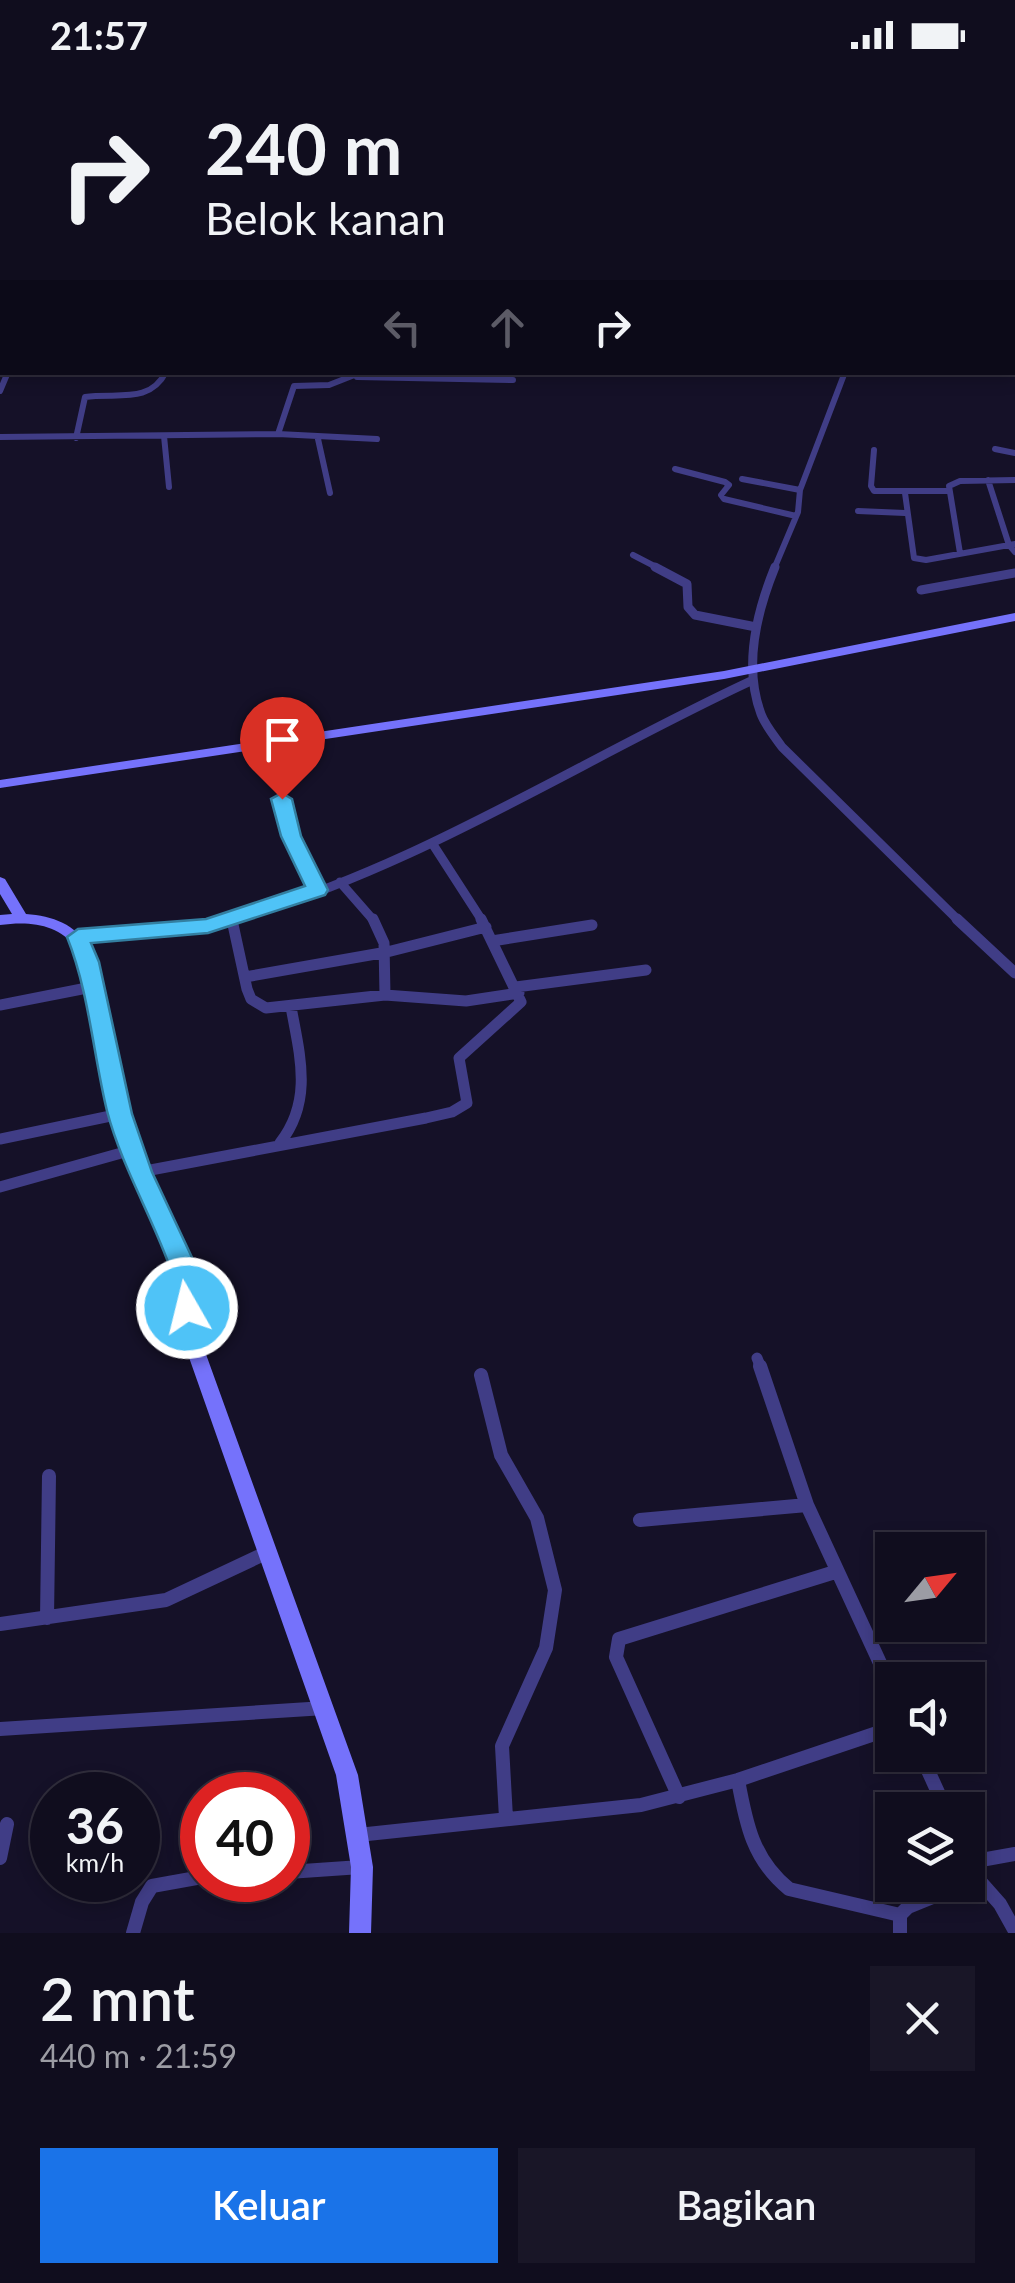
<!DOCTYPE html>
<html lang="id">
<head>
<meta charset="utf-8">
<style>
  :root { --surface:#100d1e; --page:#191627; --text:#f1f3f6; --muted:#9c9ca4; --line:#302d3c; --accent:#1a73e8 }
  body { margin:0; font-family:Lato,sans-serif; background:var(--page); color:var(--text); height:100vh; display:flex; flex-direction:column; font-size:38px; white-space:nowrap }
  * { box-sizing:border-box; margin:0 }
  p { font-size:32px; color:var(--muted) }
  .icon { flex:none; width:55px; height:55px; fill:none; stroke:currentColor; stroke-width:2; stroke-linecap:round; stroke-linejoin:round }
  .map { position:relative; height:1863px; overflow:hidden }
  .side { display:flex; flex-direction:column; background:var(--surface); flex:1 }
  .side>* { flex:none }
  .banner { position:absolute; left:0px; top:0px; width:1015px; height:305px; box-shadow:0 5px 15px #0003,0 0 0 2px var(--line); background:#100d1e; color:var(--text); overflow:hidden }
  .needle { width:65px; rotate:61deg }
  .tools { position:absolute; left:875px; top:1462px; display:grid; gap:20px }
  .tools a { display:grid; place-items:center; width:110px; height:110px; border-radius:0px; background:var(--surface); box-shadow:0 5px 15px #0003,0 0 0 2px var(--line); font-size:50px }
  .speed { position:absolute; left:30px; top:1702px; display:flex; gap:20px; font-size:50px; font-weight:700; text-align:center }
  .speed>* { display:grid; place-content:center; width:130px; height:130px; border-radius:50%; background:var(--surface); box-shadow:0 5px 15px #0003,0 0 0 2px var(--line); line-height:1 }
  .speed small { font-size:25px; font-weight:400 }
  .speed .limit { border:15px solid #d22; background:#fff; color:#111 }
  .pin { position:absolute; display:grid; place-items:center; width:85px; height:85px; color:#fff; margin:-102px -42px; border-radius:50% 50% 50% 0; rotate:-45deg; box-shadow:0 0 10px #0007 }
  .pin .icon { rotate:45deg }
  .me { position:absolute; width:110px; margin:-55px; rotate:352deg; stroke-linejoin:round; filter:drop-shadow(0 0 8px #0008) }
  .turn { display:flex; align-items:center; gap:35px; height:210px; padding:0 40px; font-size:45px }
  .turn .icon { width:130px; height:130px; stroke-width:2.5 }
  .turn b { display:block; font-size:70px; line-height:85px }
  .lanes { display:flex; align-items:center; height:95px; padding:0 40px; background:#0003; justify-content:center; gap:50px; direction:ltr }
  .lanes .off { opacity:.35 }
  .round { display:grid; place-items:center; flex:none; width:105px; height:105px; border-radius:0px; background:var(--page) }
  .summary { display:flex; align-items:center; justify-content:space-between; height:170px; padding:0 40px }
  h1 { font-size:60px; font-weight:600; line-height:75px }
  .cta { display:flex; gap:20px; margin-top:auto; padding:20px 40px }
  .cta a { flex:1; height:115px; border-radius:0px; background:var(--accent); color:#fff; font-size:40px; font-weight:600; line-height:115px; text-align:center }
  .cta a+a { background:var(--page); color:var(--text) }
  .status { display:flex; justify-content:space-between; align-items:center; height:70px; padding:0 50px; background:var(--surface); direction:ltr }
  .status svg { height:28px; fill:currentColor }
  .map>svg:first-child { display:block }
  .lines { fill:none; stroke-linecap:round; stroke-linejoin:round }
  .street-far3 { stroke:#403d86; stroke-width:6 }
  .street-far2 { stroke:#403d86; stroke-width:9 }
  .street-far1 { stroke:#403d86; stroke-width:11 }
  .street { stroke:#403d86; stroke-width:14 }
  .secondary { fill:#7572fb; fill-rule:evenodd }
  .route { fill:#4fc3f7; stroke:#337fa1; stroke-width:2.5 }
</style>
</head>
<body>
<div class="status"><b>21:57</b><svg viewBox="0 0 49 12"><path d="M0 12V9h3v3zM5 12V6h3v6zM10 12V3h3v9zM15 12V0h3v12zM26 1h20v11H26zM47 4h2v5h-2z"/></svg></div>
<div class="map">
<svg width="1015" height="1863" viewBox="0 0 1015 1863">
  <rect width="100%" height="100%" fill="#151128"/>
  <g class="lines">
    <path class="street-far3" d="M357,307L513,310
      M0,321L8,302
      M278,364L377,369
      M164,366L169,417
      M0,367L278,364L294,316L329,315L362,302
      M76,368L85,327C116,322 149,335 166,302
      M318,369L330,423
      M995,379L1015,383
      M874,380L871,416L874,421H948
      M675,399L725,412L729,415L721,425L724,429L796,446
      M742,409L800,420L798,442L774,499
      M988,410L1009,475L1015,482
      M800,420L845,302
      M905,423L914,488L926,490L1015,474
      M858,441L905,443
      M960,483L949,416L960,411L1015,410
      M633,485L660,499"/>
    <path class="street-far2" d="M655,497L687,514L688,537L695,545L756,557
      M775,497C757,541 743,596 761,644C765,655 775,667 782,677L960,852
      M921,520L1015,503
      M281,729L291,766L318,820
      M432,773L483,852
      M340,812L375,852
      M225,852C413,801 578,691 753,610"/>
    <path class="street-far1" d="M373,849L384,873L385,925
      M957,849L1015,903
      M232,850L247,919L251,929L266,938L385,925L466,931L519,923
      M78,867L173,861L234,849
      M492,871L592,855
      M245,907L387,882L486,857
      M516,917L646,900
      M0,935L92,917
      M0,1069L120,1044
      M280,1073C313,1031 300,986 291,937
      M140,1102L426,1048L452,1042L467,1033L459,988L521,932L481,849
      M0,1117L132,1080
      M757,1288L761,1298"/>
    <path class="street" d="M760,1296L807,1435L892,1619
      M481,1305L501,1385L537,1448L555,1520L546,1578L502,1676L506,1748
      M640,1450L807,1435
      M47,1548L49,1406
      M0,1554L166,1530L266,1483
      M0,1659L325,1638
      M921,1685L946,1740
      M738,1710C746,1754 753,1790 789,1819L900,1845
      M679,1727L616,1587L619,1569L835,1502
      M358,1765L641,1735L738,1710L892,1658
      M0,1788L7,1754
      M970,1792L1015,1784
      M288,1802L361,1797
      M968,1812L977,1808L1000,1834L1015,1861
      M133,1863L142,1832L152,1816L202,1807
      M900,1863V1845L908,1837L962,1815"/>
    <path class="secondary" d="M0,0H6L0,3Z
      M1015,543V551L724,609L0,718V710L724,601Z
      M0,807L5,809L26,844C53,846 75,854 90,878L128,1044L148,1102L192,1196L203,1276L358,1705L373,1797L371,1863H349L351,1797L336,1705L185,1276L174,1196L132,1102L112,1044L76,878C58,853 28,851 0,855V845L12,844L0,824Z"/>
  </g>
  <path class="route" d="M282,723L292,729L301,766L328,820L325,825L208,863L91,873L99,892L132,1044L152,1102L196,1196L200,1238L196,1245L187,1249L178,1245C169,1229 174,1209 168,1192C149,1141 121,1094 107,1041C93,983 89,922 67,867L78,859L206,849L305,816L281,766L271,729Z"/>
</svg>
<div class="tools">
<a><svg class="needle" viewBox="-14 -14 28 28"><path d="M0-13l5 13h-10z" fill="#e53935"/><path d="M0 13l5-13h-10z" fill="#9c9ca4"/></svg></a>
<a><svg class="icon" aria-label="sound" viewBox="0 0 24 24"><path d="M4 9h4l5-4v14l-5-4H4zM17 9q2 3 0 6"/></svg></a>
<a><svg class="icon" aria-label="layers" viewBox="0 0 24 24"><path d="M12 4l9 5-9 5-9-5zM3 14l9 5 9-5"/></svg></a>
</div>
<div class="speed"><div>36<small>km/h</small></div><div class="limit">40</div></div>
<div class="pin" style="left:282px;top:729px;background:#d93025"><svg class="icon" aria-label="arrive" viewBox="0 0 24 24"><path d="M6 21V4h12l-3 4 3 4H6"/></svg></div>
<svg class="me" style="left:187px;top:1238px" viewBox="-20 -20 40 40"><circle r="17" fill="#4fc3f7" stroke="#fff" stroke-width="3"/><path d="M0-11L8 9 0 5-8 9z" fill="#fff"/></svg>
<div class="banner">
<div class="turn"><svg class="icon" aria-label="right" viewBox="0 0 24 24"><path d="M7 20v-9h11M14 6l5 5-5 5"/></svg><div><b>240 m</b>Belok kanan</div></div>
<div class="lanes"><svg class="icon off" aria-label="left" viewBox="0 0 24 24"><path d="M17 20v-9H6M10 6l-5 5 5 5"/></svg><svg class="icon off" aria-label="ahead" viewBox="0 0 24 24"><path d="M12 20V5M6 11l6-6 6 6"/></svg><svg class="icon" aria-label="right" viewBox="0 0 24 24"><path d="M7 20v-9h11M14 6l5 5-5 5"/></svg></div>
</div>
</div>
<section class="side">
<div class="summary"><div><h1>2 mnt</h1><p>440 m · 21:59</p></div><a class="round"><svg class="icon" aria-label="close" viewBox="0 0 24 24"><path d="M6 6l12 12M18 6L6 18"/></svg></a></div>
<div class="cta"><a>Keluar</a><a>Bagikan</a></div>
</section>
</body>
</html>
